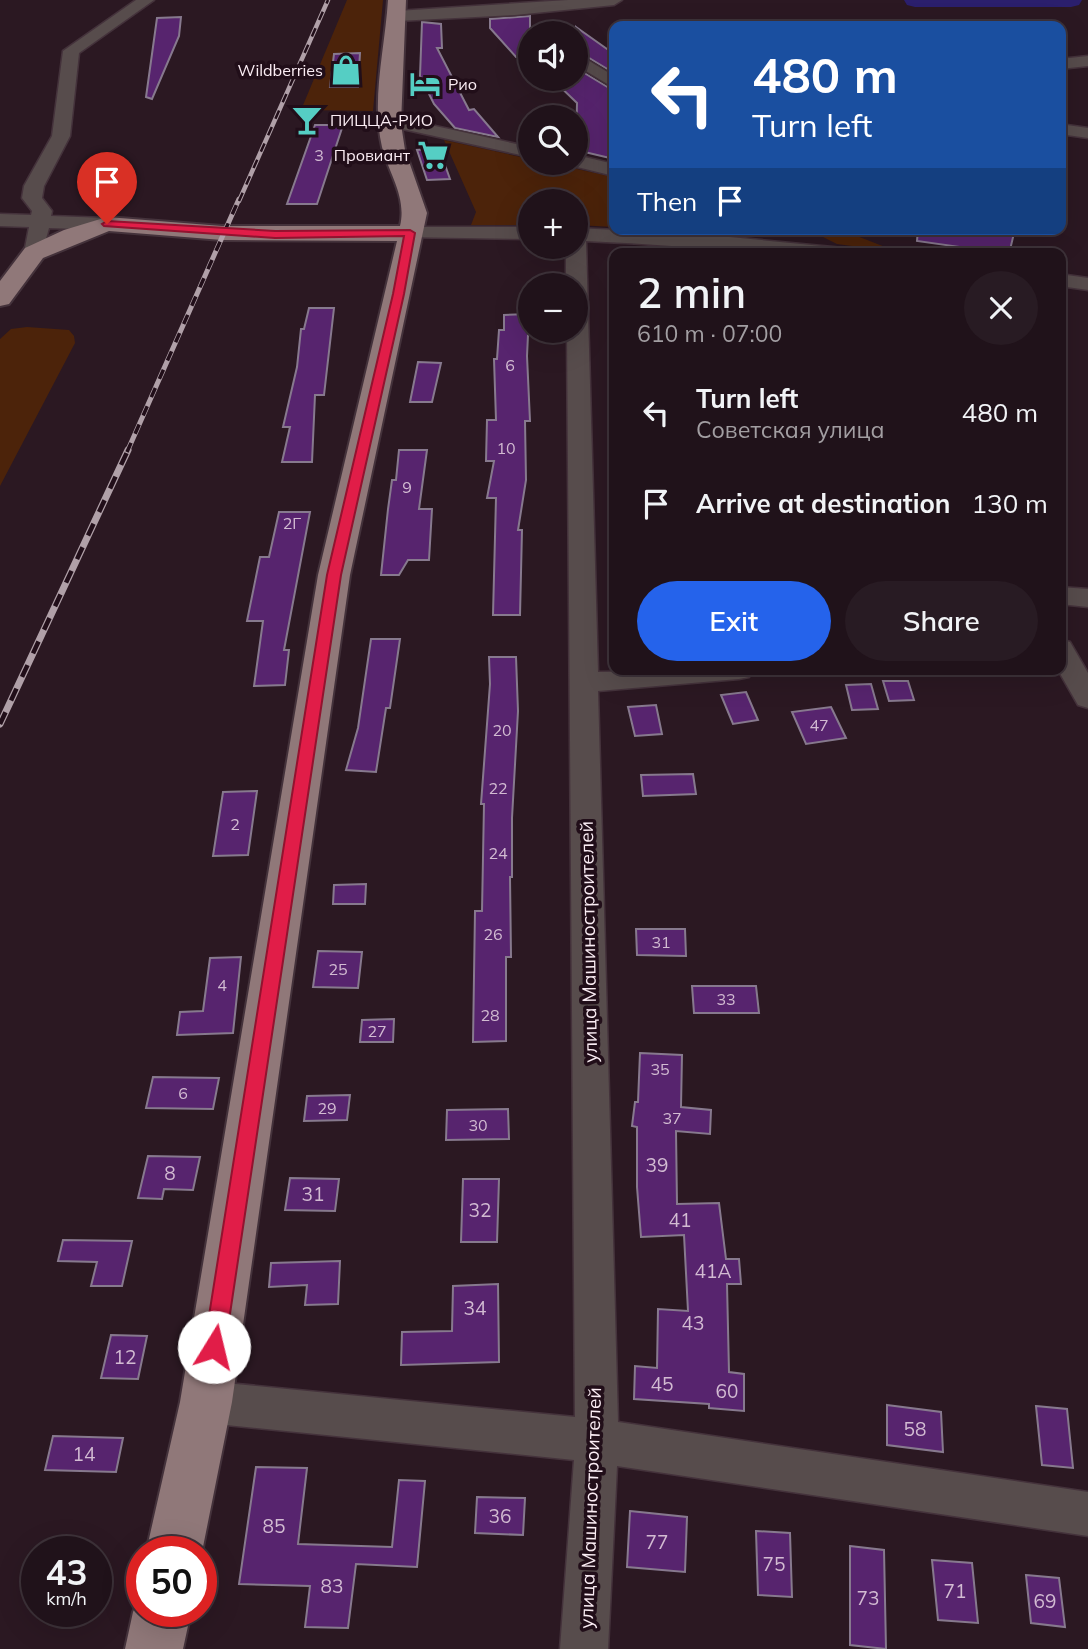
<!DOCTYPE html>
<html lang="en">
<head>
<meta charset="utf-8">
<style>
  :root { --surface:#20121a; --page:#281b23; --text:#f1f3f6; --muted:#a29ea2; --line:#3d3239; --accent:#2563eb }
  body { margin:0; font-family:Mulish,sans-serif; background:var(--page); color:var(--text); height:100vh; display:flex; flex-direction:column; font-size:26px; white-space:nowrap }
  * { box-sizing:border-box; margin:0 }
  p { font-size:23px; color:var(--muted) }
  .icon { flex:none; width:38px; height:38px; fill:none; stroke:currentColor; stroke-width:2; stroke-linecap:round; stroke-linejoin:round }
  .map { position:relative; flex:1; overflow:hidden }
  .sheet { position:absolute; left:609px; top:248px; width:457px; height:427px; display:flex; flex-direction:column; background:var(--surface); border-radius:14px; box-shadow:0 7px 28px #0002,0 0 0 2px var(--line) }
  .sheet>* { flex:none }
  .hud { position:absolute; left:609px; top:21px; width:457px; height:214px; border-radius:14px; box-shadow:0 7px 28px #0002,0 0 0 2px var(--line); background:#1a4fa0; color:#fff; overflow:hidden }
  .tools { position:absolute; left:518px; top:21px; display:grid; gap:14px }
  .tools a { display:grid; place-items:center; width:70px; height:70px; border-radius:50%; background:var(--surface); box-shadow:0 7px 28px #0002,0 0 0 2px var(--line); font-size:35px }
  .speed { position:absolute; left:21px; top:1536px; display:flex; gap:14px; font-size:35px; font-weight:700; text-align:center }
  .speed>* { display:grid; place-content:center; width:91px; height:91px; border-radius:50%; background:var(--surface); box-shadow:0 7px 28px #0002,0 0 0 2px var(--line); line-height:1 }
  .speed small { font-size:18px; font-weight:400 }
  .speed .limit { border:10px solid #d22; background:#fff; color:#111 }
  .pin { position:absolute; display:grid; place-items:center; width:60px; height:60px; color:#fff; margin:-72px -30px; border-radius:50% 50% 50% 0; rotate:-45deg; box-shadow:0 0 7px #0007 }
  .pin .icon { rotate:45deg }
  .me { position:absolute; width:77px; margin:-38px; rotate:9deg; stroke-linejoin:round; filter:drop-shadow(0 0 5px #0008) }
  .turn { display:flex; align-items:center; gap:24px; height:147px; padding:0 28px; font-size:32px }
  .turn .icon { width:91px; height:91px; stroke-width:2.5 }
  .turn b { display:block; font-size:49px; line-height:60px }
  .then { display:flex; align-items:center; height:66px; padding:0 28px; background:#0003; gap:14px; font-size:26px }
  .round { display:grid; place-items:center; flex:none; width:74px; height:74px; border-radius:37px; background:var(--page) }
  .summary { display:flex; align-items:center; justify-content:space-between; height:119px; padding:0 28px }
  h1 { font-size:42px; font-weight:600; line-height:52px }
  .button { display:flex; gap:14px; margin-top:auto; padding:14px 28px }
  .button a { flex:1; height:80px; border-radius:42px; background:var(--accent); color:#fff; font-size:28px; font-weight:600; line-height:80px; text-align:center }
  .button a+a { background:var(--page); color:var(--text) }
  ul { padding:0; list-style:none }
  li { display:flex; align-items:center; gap:21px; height:91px; padding:0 28px }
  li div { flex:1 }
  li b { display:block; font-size:26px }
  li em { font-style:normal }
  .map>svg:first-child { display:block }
  .green { fill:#4c230a }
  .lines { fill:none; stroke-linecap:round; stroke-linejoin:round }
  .river { fill:#2b1f6d; fill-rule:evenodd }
  .building { fill:#57246e; stroke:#87798e; stroke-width:2 }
  .minor-casing { stroke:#44323b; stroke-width:3 }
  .major-casing { stroke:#44323b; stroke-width:4 }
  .minor { fill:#574c4c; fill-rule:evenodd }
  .major { fill:#907879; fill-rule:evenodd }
  .rail-far2-casing { stroke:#b0a0a8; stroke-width:4.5 }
  .rail-far1-casing { stroke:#b0a0a8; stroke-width:5 }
  .rail-casing { stroke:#b0a0a8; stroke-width:7 }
  .rail-far2 { stroke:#210e19; stroke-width:2.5; stroke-dasharray:9; stroke-linecap:butt }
  .rail-far1 { stroke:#210e19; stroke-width:3.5; stroke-dasharray:10; stroke-linecap:butt }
  .rail { stroke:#210e19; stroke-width:4.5; stroke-dasharray:13; stroke-linecap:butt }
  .route { fill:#e11d48; stroke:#92132f; stroke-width:2 }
  .labels { text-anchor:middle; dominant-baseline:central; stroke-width:7; stroke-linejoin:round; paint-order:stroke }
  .far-poi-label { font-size:16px; fill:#fbedf4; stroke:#210e19; text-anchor:end }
  .number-label { font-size:16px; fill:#d2bbd2 }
  .street-label { font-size:19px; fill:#fbedf4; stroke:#210e19 }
  .near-number-label { font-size:19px; fill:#d2bbd2 }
</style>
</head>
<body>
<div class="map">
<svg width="1088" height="1649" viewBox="0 0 1088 1649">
  <rect width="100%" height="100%" fill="#2b1822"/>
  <path class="green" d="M347,0H383L373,111L301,110Z
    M444,140L530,159V163H549L614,177V227L576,225V201H530V225H471L476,212Z
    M807,229L844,231L898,252L837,244Z
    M27,327L69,330L74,336L75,343L0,486V339L11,329Z"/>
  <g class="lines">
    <path class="river" d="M904,0H1082L1079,5L1071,7H915L907,5Z"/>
  </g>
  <path class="building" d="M530,16V55L516,57L490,28V19Z
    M181,17L179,36L152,99L146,97L157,18Z
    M422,22L441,24L442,48H437L469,110L474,109L498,137L455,128L434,104L420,76Z
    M576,27L614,54V73L576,50Z
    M360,53L358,87H330L334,54Z
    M576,68L614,91V159L576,150L577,103L553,80L576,79Z
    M315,125H343L317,204H287Z
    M439,148L450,179L427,180L417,150Z
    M918,229H1015L1009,254L917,241Z
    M309,308H334L324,395H315L312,462H282L290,427H283L297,367L301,329H304Z
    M529,314L527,356L530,421H525L526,480L518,530H522L520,615H493L496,498H487L494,461H486L487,420H496L494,359H497L499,330H504V315Z
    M418,362L441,363L432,402H410Z
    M399,450H427L419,509H432L429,560H408L399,575H381L388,509L392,480H396Z
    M279,512H310L284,650H289L285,685L254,686L263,621H247L260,557H269Z
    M371,639H400L390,708H386L376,772L346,770L358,728Z
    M489,657H516L518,711L512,818V877H510L511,957H506V1041L473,1042L475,911H482L484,804H481L490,684Z
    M883,681H908L914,700L889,701Z
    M871,684L878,709L852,710L846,685Z
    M746,692L758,720L733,724L721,695Z
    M656,705L662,734L635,736L628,707Z
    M831,707L846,738L806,744L792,712Z
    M693,774L696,794L643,796L641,775Z
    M257,791L248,855L213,856L223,792Z
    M366,884L365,904H333L334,885Z
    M636,929H685L686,956L637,955Z
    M318,951L362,952L358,988L313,987Z
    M241,957L233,1033L177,1035L180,1012L203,1011L210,958Z
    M692,986H756L759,1013H694Z
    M394,1019L393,1042H360L362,1020Z
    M640,1053L682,1055L681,1107L711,1110L710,1134L676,1131L677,1204L719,1203L726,1259H739L741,1284H727L729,1372L744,1374V1411L709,1408V1404L634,1399L635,1366L657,1368L658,1309L688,1311L684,1235L641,1237L637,1187V1127L632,1126L635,1102H638Z
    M153,1077L219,1078L213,1109L146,1108Z
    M350,1095L347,1120L304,1121L307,1096Z
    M508,1109L509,1139L446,1140L447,1110Z
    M148,1156L200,1157L193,1190L164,1189L162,1199L138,1198Z
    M290,1178L339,1179L335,1211L285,1210Z
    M463,1179H499L497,1242H461Z
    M63,1240L132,1241L122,1286H91L97,1262L58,1261Z
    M340,1261L338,1304L305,1305L307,1285L269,1287L271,1263Z
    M498,1284L499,1362L401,1365L402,1332L452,1331L453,1286Z
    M111,1335L147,1336L138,1379L101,1378Z
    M887,1405L941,1412L943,1452L887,1445Z
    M1036,1406L1067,1409L1073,1468L1042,1465Z
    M53,1436L123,1438L116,1472L45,1470Z
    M256,1467L307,1468L298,1544L392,1547L399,1480L425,1481L417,1567L356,1564L348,1628L305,1627L310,1586L239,1584Z
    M477,1497L525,1498L523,1535L475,1533Z
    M630,1511L687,1517L685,1572L627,1567Z
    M756,1531L790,1533L792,1597L758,1595Z
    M850,1546L884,1550L886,1649L850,1645Z
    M932,1560L972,1563L978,1623L938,1620Z
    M1026,1575L1059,1578L1065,1627L1031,1623Z"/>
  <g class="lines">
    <g class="minor-casing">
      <path id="minor" d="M136,0H154L79,53L70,136L44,186L42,198L52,211L51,216L107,218L114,220L117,224L114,228L107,230L49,228L41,257H27L24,253L29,227L0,226V214L31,215L32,211L22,198L24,186L52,136L63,51Z
        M568,0H622L614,5L515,15L397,21L389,16L397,11Z
        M576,53L614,76V88L576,65Z
        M1088,56V66L1060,69V59Z
        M390,116L530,147V157L384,125L381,121L384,117Z
        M1060,124L1088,128V138L1060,134Z
        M576,155L614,164V176L569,165L568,163H576Z
        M410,227H530V239L403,237L400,233L403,229Z
        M576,228L698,234L843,248L853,254C764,254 675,245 586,241L598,672L753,670L749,677L739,679L598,691L618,1422L1088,1492V1536L617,1466L608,1649H560L574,1460L206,1423L191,1417L185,1402L191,1387L206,1381L575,1417L567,331H576V285H566V247H576Z
        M1060,274L1088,278V290L1060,286Z
        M1060,587L1088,589V607L1060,604Z
        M1060,639L1070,642L1088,673V708L1078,705L1058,670H1060Z"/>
    </g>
    <g class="major-casing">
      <path id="major" d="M388,0H406L401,124L405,150L427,213L350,575L232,1402L202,1552H146L180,1402L318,575L397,241L222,240L109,231L43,258L9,304L0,306V281L25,248L64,230L107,217L222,226H400C407,197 389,174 382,147C371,100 385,48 388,0Z
        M142,1592V1612H191L183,1649H125L133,1612Z"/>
    </g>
    <use href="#minor" class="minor"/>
    <use href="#major" class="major"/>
    <g class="rail-far2-casing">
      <path id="rail-far2" d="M239,201L328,0"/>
    </g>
    <g class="rail-far1-casing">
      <path id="rail-far1" d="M127,452L239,199"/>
    </g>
    <g class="rail-casing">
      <path id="rail" d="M0,724L128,450"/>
    </g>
    <use href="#rail-far2" class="rail-far2"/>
    <use href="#rail-far1" class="rail-far1"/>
    <use href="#rail" class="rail"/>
  </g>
  <path class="route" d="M107,221L275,231L410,230L415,233L404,294L341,575L225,1347L222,1354L214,1357L207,1354L204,1347L327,575L393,294L404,236L275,238L104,226L102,224Z"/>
  <defs>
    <g id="shop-bare" transform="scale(2.415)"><path d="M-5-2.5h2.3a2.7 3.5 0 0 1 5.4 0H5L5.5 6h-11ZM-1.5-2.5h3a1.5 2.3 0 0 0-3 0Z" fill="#55cec4" stroke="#210e19" stroke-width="2.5" paint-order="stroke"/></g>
    <g id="hotel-bare" transform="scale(2.415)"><path d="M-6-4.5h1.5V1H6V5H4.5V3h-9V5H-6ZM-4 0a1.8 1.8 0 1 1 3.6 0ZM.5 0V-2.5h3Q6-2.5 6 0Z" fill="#55cec4" stroke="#210e19" stroke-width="2.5" paint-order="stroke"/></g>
    <g id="bar-bare" transform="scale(2.415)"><path d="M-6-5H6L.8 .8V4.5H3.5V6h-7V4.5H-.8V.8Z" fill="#55cec4" stroke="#210e19" stroke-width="2.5" paint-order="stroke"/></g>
    <g id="supermarket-bare" transform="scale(2.415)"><path d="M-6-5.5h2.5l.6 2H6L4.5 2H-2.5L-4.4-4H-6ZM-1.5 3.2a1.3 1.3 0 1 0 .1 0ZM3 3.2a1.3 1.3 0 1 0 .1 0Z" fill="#55cec4" stroke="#210e19" stroke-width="2.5" paint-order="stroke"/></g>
  </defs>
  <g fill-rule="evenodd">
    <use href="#shop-bare" x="346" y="70"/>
    <use href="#hotel-bare" x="425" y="84"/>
    <use href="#bar-bare" x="307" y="120"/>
    <use href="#supermarket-bare" x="433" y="155"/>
  </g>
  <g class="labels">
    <g class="far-poi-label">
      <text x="323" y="70">Wildberries</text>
      <text x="448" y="84" text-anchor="start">Рио</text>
      <text x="330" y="120" text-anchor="start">ПИЦЦА-РИО</text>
      <text x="410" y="155">Провиант</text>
    </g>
    <g class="number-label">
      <text x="319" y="155">3</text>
      <text x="510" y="365">6</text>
      <text x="506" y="448">10</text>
      <text x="407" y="487">9</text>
      <text x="292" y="523">2Г</text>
      <text x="819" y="725">47</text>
      <text x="502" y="730">20</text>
      <text x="498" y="788">22</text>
      <text x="235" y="824">2</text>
      <text x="498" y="853">24</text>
      <text x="493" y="934">26</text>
      <text x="661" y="942">31</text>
      <text x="338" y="969">25</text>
      <text x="222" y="985">4</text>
      <text x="726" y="999">33</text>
      <text x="490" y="1015">28</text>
      <text x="377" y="1031">27</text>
      <text x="660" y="1069">35</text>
      <text x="183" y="1093">6</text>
      <text x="327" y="1108">29</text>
      <text x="672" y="1118">37</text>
      <text x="478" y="1125">30</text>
    </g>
    <g class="street-label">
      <text transform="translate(588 942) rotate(-91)">улица Машиностроителей</text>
      <text transform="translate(590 1508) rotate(-88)">улица Машиностроителей</text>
    </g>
    <g class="near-number-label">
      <text x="657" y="1165">39</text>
      <text x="170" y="1173">8</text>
      <text x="313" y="1194">31</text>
      <text x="480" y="1210">32</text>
      <text x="680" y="1220">41</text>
      <text x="713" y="1271">41А</text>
      <text x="475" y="1308">34</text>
      <text x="693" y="1323">43</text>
      <text x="125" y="1357">12</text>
      <text x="662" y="1384">45</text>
      <text x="727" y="1391">60</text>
      <text x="915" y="1429">58</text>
      <text x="84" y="1454">14</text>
      <text x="500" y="1516">36</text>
      <text x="274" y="1526">85</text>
      <text x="657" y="1542">77</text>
      <text x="774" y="1564">75</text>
      <text x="332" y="1586">83</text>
      <text x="955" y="1591">71</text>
      <text x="868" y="1598">73</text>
      <text x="1045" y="1601">69</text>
    </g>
  </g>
</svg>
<div class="tools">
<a><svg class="icon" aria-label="sound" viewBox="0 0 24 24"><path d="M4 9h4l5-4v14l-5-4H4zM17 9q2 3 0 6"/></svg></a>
<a><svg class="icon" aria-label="search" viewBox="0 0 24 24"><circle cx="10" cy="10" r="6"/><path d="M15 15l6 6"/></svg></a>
<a>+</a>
<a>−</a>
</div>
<div class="speed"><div>43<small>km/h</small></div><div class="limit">50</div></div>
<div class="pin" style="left:107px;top:224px;background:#d93025"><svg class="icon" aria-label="arrive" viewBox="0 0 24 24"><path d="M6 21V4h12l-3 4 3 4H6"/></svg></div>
<svg class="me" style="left:214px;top:1347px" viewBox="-20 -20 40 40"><circle r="19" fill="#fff"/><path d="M0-13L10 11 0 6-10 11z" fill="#e11d48"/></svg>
<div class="hud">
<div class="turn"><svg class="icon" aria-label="left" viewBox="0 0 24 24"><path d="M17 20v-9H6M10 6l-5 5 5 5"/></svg><div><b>480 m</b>Turn left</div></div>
<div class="then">Then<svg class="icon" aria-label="arrive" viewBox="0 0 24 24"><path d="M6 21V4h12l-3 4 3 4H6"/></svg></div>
</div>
<section class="sheet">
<div class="summary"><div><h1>2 min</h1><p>610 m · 07:00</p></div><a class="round"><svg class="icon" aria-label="close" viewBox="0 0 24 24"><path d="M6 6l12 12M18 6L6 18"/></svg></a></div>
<ul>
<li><svg class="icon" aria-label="left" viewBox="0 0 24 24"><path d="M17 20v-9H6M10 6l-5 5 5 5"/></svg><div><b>Turn left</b><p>Советская улица</p></div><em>480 m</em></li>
<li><svg class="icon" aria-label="arrive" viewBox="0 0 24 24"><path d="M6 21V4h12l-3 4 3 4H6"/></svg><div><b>Arrive at destination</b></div><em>130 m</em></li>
</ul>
<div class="button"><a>Exit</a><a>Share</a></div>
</section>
</div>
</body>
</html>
